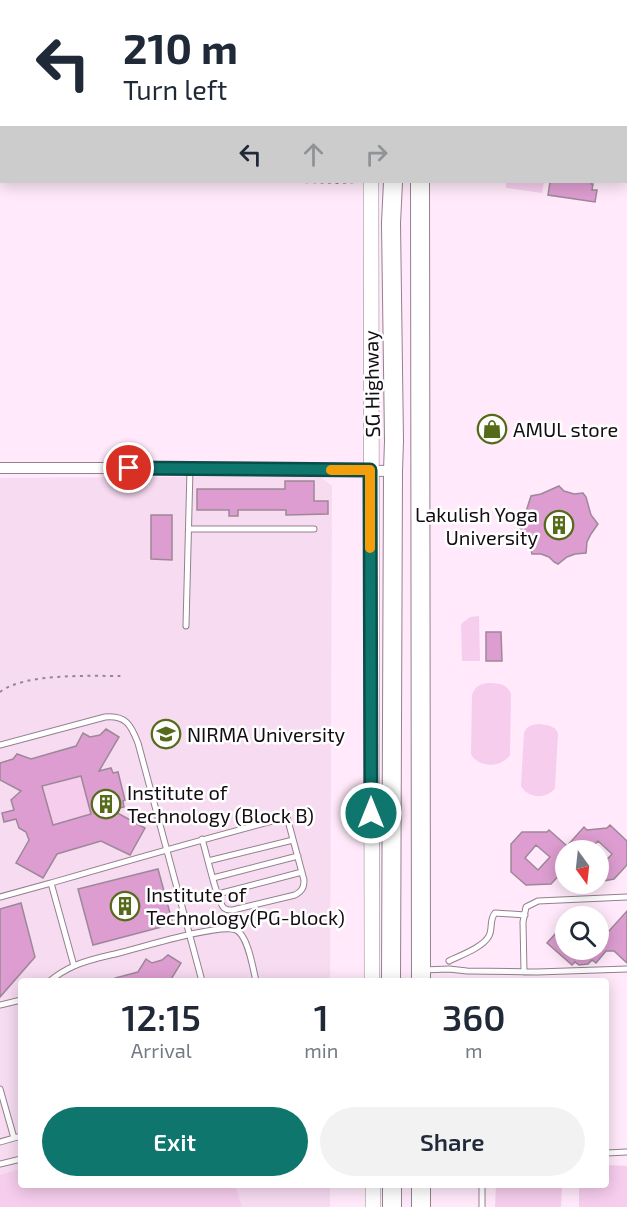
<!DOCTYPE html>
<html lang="en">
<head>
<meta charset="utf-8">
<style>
  :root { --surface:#fff; --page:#f2f2f3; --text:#1f2937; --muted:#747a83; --accent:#0f766e }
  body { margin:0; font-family:"Exo 2",sans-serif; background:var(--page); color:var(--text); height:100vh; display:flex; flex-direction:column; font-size:22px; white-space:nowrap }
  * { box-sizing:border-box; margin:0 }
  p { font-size:20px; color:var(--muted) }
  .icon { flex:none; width:33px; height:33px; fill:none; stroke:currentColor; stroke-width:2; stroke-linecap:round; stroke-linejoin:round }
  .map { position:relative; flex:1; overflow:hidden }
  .sheet { position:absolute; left:18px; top:978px; width:591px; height:210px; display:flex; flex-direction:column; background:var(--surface); border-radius:6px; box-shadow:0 3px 15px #0003 }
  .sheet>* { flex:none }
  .top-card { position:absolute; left:0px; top:0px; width:627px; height:183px; box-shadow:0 3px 15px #0003; background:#fff; color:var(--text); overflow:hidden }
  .needle { width:39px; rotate:165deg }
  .tools { position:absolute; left:555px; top:840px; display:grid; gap:12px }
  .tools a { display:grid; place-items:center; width:54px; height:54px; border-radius:50%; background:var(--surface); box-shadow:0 3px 15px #0003; font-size:30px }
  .pin { position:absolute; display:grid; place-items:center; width:51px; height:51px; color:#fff; margin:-26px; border:3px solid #fff; border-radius:50%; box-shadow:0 2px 6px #0007 }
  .me { position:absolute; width:66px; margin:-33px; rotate:0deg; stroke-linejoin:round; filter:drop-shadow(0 0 4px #0008) }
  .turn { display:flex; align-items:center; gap:21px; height:126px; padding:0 24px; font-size:27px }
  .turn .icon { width:78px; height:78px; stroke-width:2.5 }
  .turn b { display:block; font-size:42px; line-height:51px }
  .lanes { display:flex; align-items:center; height:57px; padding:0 24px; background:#0003; justify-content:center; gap:30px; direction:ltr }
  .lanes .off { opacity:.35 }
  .eta { display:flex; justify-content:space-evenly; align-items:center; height:102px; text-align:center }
  .eta b { font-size:36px; font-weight:600; line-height:42px }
  .button { display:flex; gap:12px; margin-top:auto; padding:12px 24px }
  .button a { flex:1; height:69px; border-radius:36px; background:var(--accent); color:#fff; font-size:24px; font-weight:600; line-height:69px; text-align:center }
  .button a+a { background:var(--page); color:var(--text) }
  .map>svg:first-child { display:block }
  .built { fill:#f7dbf1 }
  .green { fill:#f6cded }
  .water { fill:#fbbaee }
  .building { fill:#dd9dd0; stroke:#9c8898; stroke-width:1.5; fill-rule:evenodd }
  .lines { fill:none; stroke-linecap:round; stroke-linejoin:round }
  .lane-casing { stroke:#94808f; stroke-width:7 }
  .street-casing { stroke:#94808f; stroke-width:12 }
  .secondary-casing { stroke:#94808f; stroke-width:16 }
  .highway-casing { stroke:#94808f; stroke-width:20 }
  .path { stroke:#958692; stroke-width:2; stroke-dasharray:3 4.5; stroke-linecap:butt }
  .lane { stroke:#fff; stroke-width:5 }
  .street { stroke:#fff; stroke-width:10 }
  .secondary { stroke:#fff; stroke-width:15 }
  .highway { stroke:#fff; stroke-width:18 }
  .route-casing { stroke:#0a4d48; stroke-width:15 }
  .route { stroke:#0f766e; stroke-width:10 }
  .slow { stroke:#f59e0b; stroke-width:10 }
  .labels { text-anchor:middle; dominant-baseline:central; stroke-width:5; stroke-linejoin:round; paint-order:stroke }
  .street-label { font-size:20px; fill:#130c12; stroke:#fefefe }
  .poi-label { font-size:20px; fill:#130c12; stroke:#fefefe; text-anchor:start }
</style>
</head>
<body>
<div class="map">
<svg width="627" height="1207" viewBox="0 0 627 1207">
  <rect width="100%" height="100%" fill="#ffe9fa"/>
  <path class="built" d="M319,476L332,486L330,981H21V1185H330V1207H0V478Z"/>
  <path class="green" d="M0,0H336V2H2V94H0Z
    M506,182H544L542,193L506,188Z
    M479,616L480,661H462L461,624L470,617Z
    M487,683C497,683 507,683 511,694L510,755C502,768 478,768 471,754L472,695C475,687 478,685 487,683Z
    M538,724C546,725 556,725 558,734L555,788C547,800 527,798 521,786L524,733C527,726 531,725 538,724Z
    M81,776L91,814L53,825L42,786Z
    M606,1165L627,1166V1207H579V1185H606Z
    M21,1169V1185H235L242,1207H0V1175Z
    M496,1185H562L561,1207H495Z"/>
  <path class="water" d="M59,0H286V1L60,2Z"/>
  <path class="building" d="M550,182H591V184H593L592,190H597L595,202L548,195Z
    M285,481H314V501H328V514L286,515V510H238V516H229V510H197V489H285Z
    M559,486L564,491L574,494L583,493L586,497L591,515L598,524L591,534L587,542L586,553L575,554L567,557L558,564L554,562L549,557L541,554H532L529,542L525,533L519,527L523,521L531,496L541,494Z
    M151,515H172V560L151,559Z
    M486,632H501L502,661H486Z
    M106,729L119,737L99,771L111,768L113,773L118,772L125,800L123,801L124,807L112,810L145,828L130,855L101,841L57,854L43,878L16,863L29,840L26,832L19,828L16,819L4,822L2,813L14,810L11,800L21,791L0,780V763L13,759L17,754L31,759L76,746L83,733L90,737L100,735ZM81,776L91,814L53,825L42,786Z
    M610,825L627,841V865L614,879L598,882V869L612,854L598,841L589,850H566V868L551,884L526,885L511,872V844L522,832H547L549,830L567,846L584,827L587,830L607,828ZM536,845L550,857L538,870L525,858Z
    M158,869L173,924L93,945L78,889Z
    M21,903L35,957L0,997V909Z
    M627,911V963L614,951H606L596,963L592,960L588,964L579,965L575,962L572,965L547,943L566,922V950H598V921L609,931Z
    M168,955L181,963L170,981H115V978L138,972L146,959L152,963L162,960Z"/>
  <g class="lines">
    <g class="lane-casing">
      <path id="lane" d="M189,529H314
        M186,626L190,469
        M0,745L105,717C126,715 131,725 138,743L202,981
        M208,861L293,840
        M213,878L298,856
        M51,883C130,860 208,838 287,817L304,880C304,888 302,891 295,895L233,910C230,910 228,911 224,908C217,902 206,851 202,839
        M218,894L302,872
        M0,897L51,883L74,966
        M449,961C461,955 482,948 489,936C493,928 489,920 495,913L525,915
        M423,970L449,969L467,971L537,972L627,969
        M524,972L523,922L526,907L538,901L627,897
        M50,981C57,975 65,970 74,966C89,959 107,956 123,952C143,947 220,923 236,930C248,935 253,969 256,981
        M0,1005L21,1000
        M0,1089L14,1138
        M0,1142L21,1136
        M606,1153L627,1152
        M0,1164L21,1159
        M482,1185V1207"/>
    </g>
    <g class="street-casing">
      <path id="street" d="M0,112H2
        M0,468H129L393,471"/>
    </g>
    <g class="secondary-casing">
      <path id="secondary" d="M372,2V0
        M626,129H627
        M371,182L372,981
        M373,1185V1207"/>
    </g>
    <g class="highway-casing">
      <path id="highway" d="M393,2V0
        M420,2L421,0
        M420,182L421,981
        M391,981L393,471L394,441L391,223L393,182
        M392,1185V1207
        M421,1185V1207"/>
    </g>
    <path class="path" d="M303,2V0
      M0,10L2,11
      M0,69L2,65
      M298,182L338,183L360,182
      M0,692C24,673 90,676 121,676"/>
    <use href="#lane" class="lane"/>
    <use href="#street" class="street"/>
    <use href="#secondary" class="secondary"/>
    <use href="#highway" class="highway"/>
  </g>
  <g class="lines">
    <g class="route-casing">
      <path id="route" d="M129,468L370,470L371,813"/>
    </g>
    <use href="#route" class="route"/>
    <path class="slow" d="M331,470H370V548"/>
  </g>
  <defs>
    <g id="shop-ring" transform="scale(1.5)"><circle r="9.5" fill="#fefefe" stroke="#556b1a" stroke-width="1.5"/><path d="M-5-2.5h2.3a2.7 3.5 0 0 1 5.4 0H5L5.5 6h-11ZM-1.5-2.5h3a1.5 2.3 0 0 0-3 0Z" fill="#556b1a"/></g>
    <g id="building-ring" transform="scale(1.5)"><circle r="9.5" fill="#fefefe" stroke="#556b1a" stroke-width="1.5"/><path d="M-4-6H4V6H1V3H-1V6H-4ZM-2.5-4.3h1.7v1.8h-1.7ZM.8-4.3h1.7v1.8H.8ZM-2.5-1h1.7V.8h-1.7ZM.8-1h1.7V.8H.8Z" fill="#556b1a"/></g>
    <g id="university-ring" transform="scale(1.5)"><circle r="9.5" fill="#fefefe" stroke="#556b1a" stroke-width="1.5"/><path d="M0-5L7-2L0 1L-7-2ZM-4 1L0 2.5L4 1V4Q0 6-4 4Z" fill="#556b1a"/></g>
  </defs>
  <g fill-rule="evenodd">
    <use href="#shop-ring" x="492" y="429"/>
    <use href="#building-ring" x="559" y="525"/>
    <use href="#university-ring" x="166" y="734"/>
    <use href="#building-ring" x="106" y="804"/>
    <use href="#building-ring" x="125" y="906"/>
  </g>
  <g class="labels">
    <g class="street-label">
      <text transform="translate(371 384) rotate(-91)">SG Highway</text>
    </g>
    <g class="poi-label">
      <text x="513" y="429">AMUL store</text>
      <text x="538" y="514" text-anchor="end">Lakulish Yoga<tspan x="538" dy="23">University</tspan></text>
      <text x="187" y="734">NIRMA University</text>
      <text x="127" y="792">Institute of<tspan x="127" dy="23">Technology (Block B)</tspan></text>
      <text x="146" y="894">Institute of<tspan x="146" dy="23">Technology(PG-block)</tspan></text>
    </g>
  </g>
</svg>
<div class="tools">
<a><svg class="needle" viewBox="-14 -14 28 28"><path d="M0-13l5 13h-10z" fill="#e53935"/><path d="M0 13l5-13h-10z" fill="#747a83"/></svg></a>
<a><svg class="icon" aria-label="search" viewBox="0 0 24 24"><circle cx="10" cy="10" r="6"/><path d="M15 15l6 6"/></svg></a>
</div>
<div class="pin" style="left:129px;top:468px;background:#d93025"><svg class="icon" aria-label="arrive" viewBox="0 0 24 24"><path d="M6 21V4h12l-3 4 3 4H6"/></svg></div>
<svg class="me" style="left:371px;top:813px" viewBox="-20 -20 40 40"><circle r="17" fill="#0f766e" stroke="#fff" stroke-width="3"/><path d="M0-11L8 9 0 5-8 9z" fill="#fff"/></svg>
<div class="top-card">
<div class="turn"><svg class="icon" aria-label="left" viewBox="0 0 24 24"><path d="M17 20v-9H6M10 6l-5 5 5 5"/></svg><div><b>210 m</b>Turn left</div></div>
<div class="lanes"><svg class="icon" aria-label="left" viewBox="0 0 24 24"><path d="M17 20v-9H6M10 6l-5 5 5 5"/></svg><svg class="icon off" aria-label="ahead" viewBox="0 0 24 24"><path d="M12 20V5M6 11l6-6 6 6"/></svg><svg class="icon off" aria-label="right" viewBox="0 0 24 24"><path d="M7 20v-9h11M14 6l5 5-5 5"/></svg></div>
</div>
<section class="sheet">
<div class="eta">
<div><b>12:15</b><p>Arrival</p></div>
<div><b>1</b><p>min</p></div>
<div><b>360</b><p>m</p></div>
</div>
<div class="button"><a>Exit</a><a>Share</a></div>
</section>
</div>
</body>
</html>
